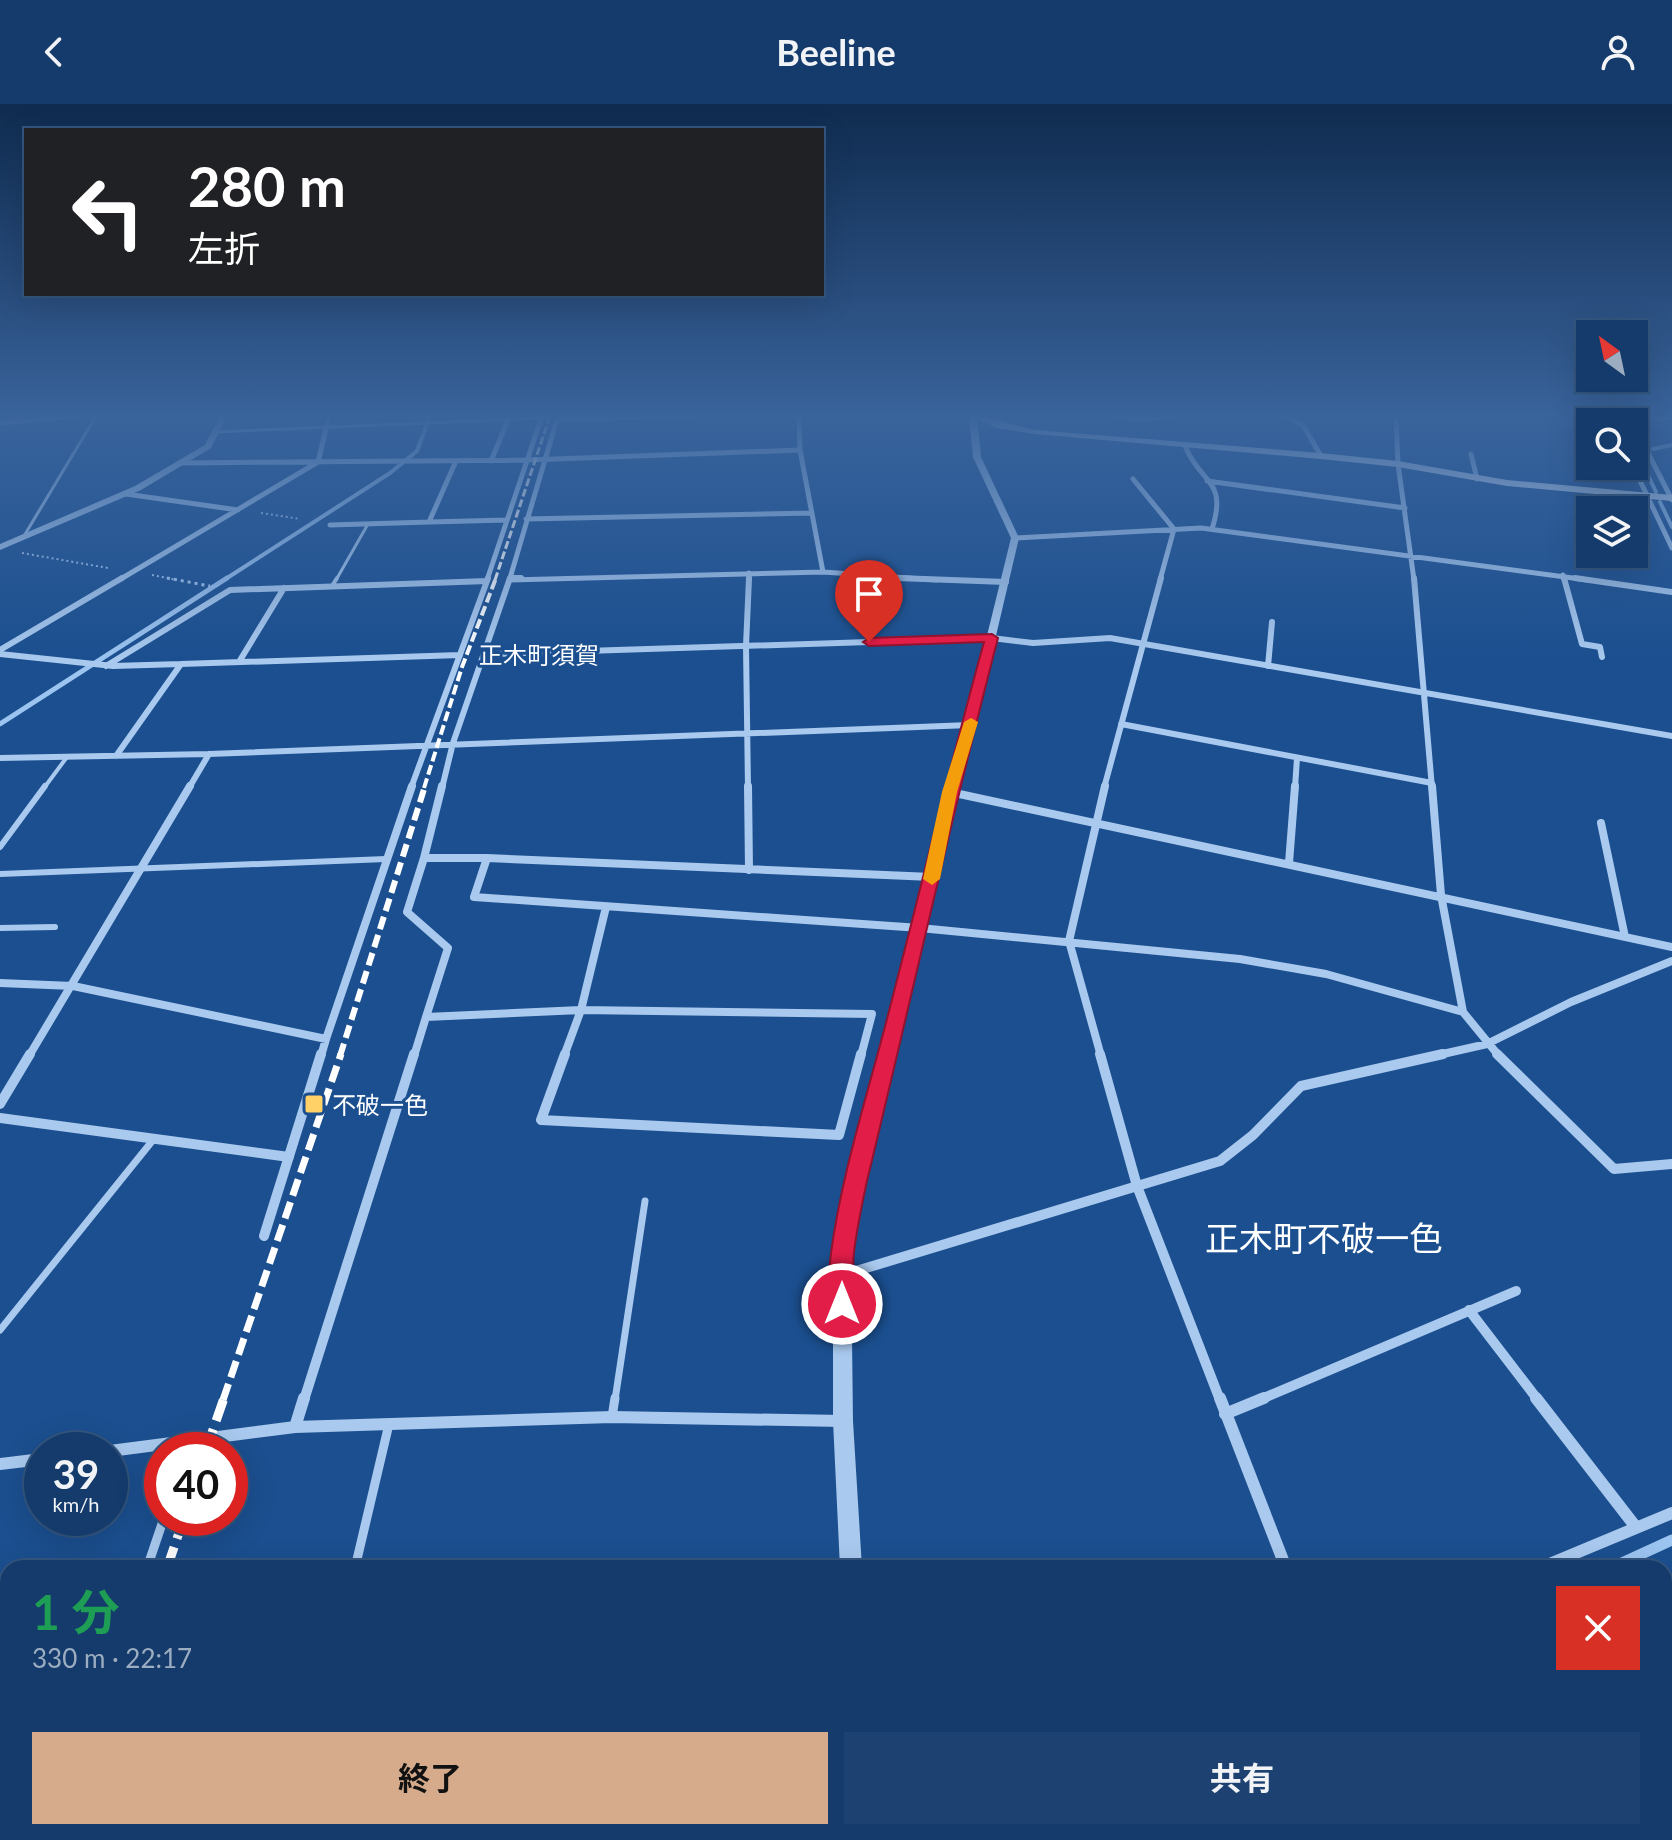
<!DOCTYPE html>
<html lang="ja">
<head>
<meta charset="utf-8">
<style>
  :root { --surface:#143b6b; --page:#1d4271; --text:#f1f3f6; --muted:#9dadc1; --line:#33557e; --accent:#d6ab8b }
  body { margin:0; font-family:Lato,"Noto Sans JP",sans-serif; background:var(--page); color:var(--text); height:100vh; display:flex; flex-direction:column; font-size:30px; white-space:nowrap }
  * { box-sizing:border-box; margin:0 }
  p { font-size:26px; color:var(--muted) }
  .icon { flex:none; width:44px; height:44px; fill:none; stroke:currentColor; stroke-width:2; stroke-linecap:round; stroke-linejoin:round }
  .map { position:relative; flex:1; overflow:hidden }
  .details { position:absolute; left:0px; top:1456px; width:1672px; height:280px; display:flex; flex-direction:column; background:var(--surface); border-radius:24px 24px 0 0; box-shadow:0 8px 32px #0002,0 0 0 2px var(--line) }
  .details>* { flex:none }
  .top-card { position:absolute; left:24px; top:24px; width:800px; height:168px; border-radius:0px; box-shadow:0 8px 32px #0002,0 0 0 2px var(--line); background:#202124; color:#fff; overflow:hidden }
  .needle { width:52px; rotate:327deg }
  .buttons { position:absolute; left:1576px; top:216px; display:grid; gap:16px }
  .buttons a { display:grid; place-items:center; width:72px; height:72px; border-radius:0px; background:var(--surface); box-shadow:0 8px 32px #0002,0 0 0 2px var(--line); font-size:40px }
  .speed { position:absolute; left:24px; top:1328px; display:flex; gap:16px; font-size:40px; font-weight:700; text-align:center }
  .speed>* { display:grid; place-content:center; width:104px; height:104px; border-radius:50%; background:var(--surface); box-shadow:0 8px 32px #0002,0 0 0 2px var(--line); line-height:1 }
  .speed small { font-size:20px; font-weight:400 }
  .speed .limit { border:12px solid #d22; background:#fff; color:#111 }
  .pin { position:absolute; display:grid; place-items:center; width:68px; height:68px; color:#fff; margin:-82px -34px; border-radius:50% 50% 50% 0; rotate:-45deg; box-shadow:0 0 8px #0007 }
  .pin .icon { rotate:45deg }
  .me { position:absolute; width:88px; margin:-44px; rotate:0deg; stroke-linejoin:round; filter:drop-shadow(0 0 6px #0008) }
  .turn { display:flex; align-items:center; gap:28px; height:168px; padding:0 32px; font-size:36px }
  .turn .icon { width:104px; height:104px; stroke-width:2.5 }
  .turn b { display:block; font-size:56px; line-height:68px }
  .round { display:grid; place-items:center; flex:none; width:84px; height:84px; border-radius:0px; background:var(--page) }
  .head { display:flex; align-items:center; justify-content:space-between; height:136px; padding:0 32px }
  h1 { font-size:48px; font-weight:700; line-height:60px; color:#1e9e55 }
  .button { display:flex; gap:16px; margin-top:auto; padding:16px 32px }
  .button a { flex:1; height:92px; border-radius:0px; background:var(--accent); color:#111; font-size:32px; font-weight:700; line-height:92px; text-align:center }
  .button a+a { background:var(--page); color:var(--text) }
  header { display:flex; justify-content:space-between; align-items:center; height:104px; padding:0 32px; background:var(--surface); font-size:36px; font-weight:700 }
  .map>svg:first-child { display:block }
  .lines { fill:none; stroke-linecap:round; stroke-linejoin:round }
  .stream-far2 { stroke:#9cc4f0; stroke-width:4 }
  .stream-far1 { stroke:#9cc4f0; stroke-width:5 }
  .stream { stroke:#9cc4f0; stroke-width:11 }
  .path-far1 { stroke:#a9c9ee; stroke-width:2; stroke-dasharray:2 3; stroke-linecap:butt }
  .path { stroke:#a9c9ee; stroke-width:3; stroke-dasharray:3 4; stroke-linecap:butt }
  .service-far4 { stroke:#a9c9ee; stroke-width:3 }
  .service-far3 { stroke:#a9c9ee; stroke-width:4 }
  .service-far2 { stroke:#a9c9ee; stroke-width:6 }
  .service-far1 { stroke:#a9c9ee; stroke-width:7 }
  .service { stroke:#a9c9ee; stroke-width:9 }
  .minor-far4 { stroke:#a9c9ee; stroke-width:5 }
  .minor-far3 { stroke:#a9c9ee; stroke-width:6 }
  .minor-far2 { stroke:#a9c9ee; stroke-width:8 }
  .minor-far1 { stroke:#a9c9ee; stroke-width:10 }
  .minor { stroke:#a9c9ee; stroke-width:12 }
  .tertiary { fill:#a9c9ee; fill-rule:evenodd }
  .secondary { fill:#d6e6fa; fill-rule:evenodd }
  .rail-far4 { stroke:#fff; stroke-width:3; stroke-dasharray:8 3; stroke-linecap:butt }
  .rail-far3 { stroke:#fff; stroke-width:4; stroke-dasharray:10 4; stroke-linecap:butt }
  .rail-far2 { stroke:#fff; stroke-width:6; stroke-dasharray:13 6; stroke-linecap:butt }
  .rail-far1 { stroke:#fff; stroke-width:7; stroke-dasharray:17 7; stroke-linecap:butt }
  .rail { stroke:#fff; stroke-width:9; stroke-dasharray:22 9; stroke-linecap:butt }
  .route { fill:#e11d48; stroke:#92132f; stroke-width:2 }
  .slow { fill:#f59e0b }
  .poi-dot { fill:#ffd166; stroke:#1b4f8f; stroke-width:3 }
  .labels { text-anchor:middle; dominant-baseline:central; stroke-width:6; stroke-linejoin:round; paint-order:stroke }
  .far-quarter-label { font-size:24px; fill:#fff; stroke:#1b4f8f }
  .poi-label { font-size:24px; fill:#fff; stroke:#1b4f8f; text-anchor:start }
  .near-quarter-label { font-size:34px; fill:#fff; stroke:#1b4f8f }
</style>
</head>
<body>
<header><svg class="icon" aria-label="back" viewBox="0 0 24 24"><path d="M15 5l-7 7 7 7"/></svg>Beeline<svg class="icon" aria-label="person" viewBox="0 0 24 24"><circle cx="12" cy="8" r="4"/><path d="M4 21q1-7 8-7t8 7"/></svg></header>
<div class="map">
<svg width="1672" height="1736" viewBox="0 0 1672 1736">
  <rect width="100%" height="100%" fill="#1b4f8f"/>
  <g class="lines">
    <path class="stream-far2" d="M1634,342L1656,388
      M1653,345L1672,341
      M1660,398L1672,423
      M224,476L390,369L417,347L430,312"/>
    <path class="stream-far1" d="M0,620L227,474"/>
    <path class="stream" d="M1611,1464L1672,1436
      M1176,1736L1186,1728"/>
    <path class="path-far1" d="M261,409L300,415
      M22,449L108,464
      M152,471L177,476"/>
    <path class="path" d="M167,474L210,482"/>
    <path class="service-far4" d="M216,328L542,314
      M24,432L96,312
      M336,476L368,420"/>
    <path class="service-far3" d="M332,482L337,474
      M44,684L67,653"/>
    <path class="service-far2" d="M0,743L45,682
      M0,770L386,755
      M0,824L55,823"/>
    <path class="service-far1" d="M0,1226L153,1036
      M615,1296L645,1097"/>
    <path class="service" d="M612,1313L615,1294
      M147,1464L164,1414
      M355,1464L389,1320
      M394,1728V1736"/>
    <path class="minor-far4" d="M799,312L800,346L823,468
      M1116,312L1143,315L1175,312
      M1284,312L1303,321L1321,352
      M1396,312L1398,360L1414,476
      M1584,312L1620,316L1672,313
      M557,315L694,312
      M0,319L78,312
      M1634,321L1672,396
      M1185,342C1201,381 1228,375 1212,425
      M1471,350L1477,375
      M456,357L429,418L507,416
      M491,357L508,316
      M179,359L527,356L800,346
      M1633,362L1672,444
      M1133,375L1174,425L1160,476
      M1207,377L1405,404
      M126,390L238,406
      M526,415L812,409
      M330,421L429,418
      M1015,434L1201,424L1588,476
      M1563,471L1564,476
      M510,474L558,312
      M119,476L318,358L329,312
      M487,476L542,312
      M509,476L823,468L937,476
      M749,476V469"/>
    <path class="minor-far3" d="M897,474L1006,478
      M1414,474L1432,684
      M1564,474L1582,540L1600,543L1602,553
      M1575,474L1672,488
      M0,546L122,474
      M0,550L113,562L181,560
      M495,550L992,534L1033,539L1110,534L1672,632
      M239,558L284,484
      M106,562L230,486L487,477L488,474
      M1268,562L1272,518
      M1121,620L1432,679
      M116,652L181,560L460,551
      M0,654L209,650L970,621
      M189,684L209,650
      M411,684L487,477
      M442,684L453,639L510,474H521
      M748,684L746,542L749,474
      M1104,684L1161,474
      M1295,684L1297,654"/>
    <path class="minor-far2" d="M748,682L749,766
      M1432,682L1441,791L1463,908L1499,952
      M950,688L1672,843
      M1601,719L1625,833
      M424,754L442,682
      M487,754L932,773
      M1289,759L1295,682
      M0,879L73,882L326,935L412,682
      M581,906L872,910L861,952
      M581,906L426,913L448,844L407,808L424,754H487L474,793L920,824L1240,855L1326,870L1463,908
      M581,906L606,803
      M29,952L190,682
      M321,952L326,935
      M414,952L426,913
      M564,952L581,906
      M1101,952L1069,837L1105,682
      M1434,952L1487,940L1571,898L1672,857"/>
    <path class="minor-far1" d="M565,950L541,1016L839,1031L861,950
      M1100,950L1137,1082L1220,1296
      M1497,950L1614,1065L1672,1060
      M0,1000L30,950
      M0,1014L289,1053
      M264,1132L321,950
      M843,1171L1220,1057L1253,1031L1301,982L1443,950
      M1469,1206L1538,1296
      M304,1296L414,950
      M1259,1296L1516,1187"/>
    <path class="minor" d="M1220,1294L1286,1464
      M1536,1294L1635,1422
      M1225,1310L1264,1294
      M295,1323L304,1294
      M110,1347L295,1323L612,1313L843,1317
      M0,1360L42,1355
      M1540,1464L1672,1409
      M1132,1736L1142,1728"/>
    <path class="tertiary" d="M220,312H227L211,344L141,386L0,446V440L135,382L205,341Z
      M969,312H977L981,353L1019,434L975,621L956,688L938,773L863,1084L851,1150L853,1317L862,1464H840L833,1317V1150L847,1084L926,773L944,688L965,621L1011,434L973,353Z
      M853,1728H877L878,1736H854Z"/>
    <path class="secondary" d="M971,312C991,312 1015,322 1035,326L1321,349L1398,357L1507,376L1672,391V397L1507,382L1398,363L1321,355L1035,330L997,324Z"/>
    <path class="rail-far4" d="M495,476L550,312"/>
    <path class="rail-far3" d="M424,684L462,563L496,474"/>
    <path class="rail-far2" d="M340,952L425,682"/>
    <path class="rail-far1" d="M223,1296L341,950"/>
    <path class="rail" d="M206,1346L224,1294
      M167,1464L184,1414
      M78,1736L81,1728"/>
  </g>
  <linearGradient id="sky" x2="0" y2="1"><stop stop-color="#0f2b4f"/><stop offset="0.56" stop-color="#39639b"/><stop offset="1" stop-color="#39639b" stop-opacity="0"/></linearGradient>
  <rect width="1672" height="556" fill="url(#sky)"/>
  <path class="route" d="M992,530L998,534C951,714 911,896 867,1077C862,1100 857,1125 854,1148C851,1168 859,1190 851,1208L842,1212L834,1208C827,1192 829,1166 831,1149C842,1067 869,986 889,907C921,784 950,660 984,538L869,542L863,538L869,534Z"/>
  <path class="slow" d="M971,614L978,618L957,688L940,775L932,781L923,775L942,688L964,618Z"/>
  <rect class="poi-dot" x="304" y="990" width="20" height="20" rx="4"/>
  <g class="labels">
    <g class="far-quarter-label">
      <text x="539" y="550">正木町須賀</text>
    </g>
    <g class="poi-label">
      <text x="332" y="1000">不破一色</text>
    </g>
    <g class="near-quarter-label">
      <text x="1324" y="1133">正木町不破一色</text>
    </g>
  </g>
</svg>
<div class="buttons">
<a><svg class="needle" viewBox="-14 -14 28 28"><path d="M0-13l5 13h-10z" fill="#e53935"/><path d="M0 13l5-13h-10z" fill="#9dadc1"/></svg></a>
<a><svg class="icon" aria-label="search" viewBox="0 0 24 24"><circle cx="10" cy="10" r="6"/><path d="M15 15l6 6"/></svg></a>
<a><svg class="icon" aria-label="layers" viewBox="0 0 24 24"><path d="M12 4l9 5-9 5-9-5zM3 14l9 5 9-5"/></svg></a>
</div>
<div class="speed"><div>39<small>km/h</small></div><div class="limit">40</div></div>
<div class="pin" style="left:869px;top:538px;background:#d93025"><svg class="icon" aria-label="arrive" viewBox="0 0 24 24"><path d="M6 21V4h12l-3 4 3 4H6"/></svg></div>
<svg class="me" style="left:842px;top:1200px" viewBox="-20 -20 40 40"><circle r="17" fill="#e11d48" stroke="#fff" stroke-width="3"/><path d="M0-11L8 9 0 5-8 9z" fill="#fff"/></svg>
<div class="top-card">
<div class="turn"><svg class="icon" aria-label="left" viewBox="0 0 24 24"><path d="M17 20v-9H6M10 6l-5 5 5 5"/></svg><div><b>280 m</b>左折</div></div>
</div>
<section class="details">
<div class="head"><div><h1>1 分</h1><p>330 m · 22:17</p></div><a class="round" style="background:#d93025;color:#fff"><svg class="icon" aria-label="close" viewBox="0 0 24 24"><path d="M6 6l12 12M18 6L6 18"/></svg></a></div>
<div class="button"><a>終了</a><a>共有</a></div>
</section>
</div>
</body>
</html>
